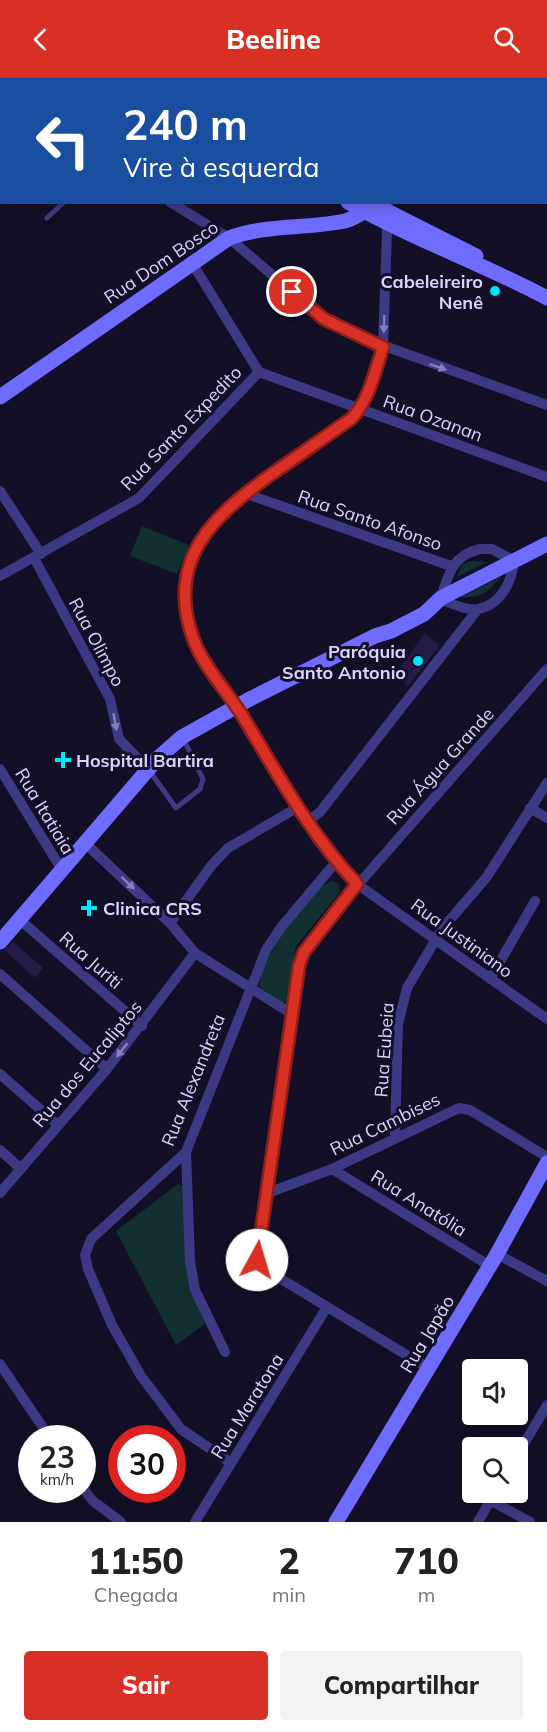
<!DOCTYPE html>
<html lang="pt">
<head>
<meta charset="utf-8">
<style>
  :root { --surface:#fff; --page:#f2f2f2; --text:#222; --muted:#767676; --accent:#d93025 }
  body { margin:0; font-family:Mulish,sans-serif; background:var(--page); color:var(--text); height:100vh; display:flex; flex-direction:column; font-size:22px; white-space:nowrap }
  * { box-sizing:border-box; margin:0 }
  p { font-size:20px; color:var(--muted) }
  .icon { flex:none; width:33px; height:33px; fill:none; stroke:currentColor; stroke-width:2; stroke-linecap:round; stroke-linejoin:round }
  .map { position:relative; height:1444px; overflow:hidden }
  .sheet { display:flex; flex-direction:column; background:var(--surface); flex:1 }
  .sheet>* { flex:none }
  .guide { position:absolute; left:0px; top:0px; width:548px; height:126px; box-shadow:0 3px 15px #0003; background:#1a4fa0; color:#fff; overflow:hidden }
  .tools { position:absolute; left:462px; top:1281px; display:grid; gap:12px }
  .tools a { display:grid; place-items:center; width:66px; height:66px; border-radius:6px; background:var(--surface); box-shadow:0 3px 15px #0003; font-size:30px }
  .speed { position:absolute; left:18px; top:1347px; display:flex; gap:12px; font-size:30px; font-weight:700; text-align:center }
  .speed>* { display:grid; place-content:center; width:78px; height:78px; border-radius:50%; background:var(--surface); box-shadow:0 3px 15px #0003; line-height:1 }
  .speed small { font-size:15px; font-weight:400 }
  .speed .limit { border:9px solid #d22; background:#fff; color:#111 }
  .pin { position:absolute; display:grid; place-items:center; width:51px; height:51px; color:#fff; margin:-26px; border:3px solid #fff; border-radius:50%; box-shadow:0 2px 6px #0007 }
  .me { position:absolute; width:66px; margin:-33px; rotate:6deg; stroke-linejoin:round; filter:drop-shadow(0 0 4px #0008) }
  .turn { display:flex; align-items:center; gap:21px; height:126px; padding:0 24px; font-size:27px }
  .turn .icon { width:78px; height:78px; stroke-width:2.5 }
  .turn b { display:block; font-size:42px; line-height:51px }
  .eta { display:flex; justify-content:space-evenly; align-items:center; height:102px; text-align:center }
  .eta b { font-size:36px; font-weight:800; line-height:42px }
  .primary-button { display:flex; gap:12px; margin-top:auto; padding:12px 24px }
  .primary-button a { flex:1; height:69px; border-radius:6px; background:var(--accent); color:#fff; font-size:24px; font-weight:800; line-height:69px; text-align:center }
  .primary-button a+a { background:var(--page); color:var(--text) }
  header { display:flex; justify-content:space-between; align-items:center; height:78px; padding:0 24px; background:var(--accent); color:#fff; font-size:27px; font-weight:800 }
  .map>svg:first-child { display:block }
  .green { fill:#12302f }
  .building { fill:#241b47 }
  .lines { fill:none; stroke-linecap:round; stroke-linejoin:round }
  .lane { stroke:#3d3a85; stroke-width:5 }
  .street { stroke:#3d3a85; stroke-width:10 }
  .secondary { stroke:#6f6bff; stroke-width:15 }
  .oneway { fill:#837fbc }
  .route-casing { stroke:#8d1f18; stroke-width:15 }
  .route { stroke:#d93025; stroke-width:10 }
  .poi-dot { fill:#00e5ff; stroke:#130f26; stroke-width:2 }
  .labels { text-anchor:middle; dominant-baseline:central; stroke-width:6; stroke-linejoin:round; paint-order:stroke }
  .street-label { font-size:18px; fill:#d9d4ff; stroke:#130f26 }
  .poi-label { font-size:18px; font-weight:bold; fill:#d9d4ff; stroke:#130f26; text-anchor:end }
</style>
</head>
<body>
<header><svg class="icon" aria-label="back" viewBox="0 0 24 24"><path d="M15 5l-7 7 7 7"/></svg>Beeline<svg class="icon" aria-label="search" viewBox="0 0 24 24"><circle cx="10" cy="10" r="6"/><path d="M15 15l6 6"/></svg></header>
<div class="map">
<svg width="547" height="1444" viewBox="0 0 547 1444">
  <rect width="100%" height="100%" fill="#130f26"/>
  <path class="green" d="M142,448L189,467L177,496L130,478Z
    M471,483L487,484L457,499L462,487Z
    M501,499C488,515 480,520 459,519Z
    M332,803L339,806L340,814L296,868L287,922L283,926L260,909C257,886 309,810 332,803Z
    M178,1106L184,1109L194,1219L205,1246L176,1267L116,1153Z"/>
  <path class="building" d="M425,555L439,567L438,570L407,609L398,592Z
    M13,864L43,890L35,900L4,872Z"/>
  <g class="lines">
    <path class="lane" d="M0,36L2,38
      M47,140L64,124
      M149,692L176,730L200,711L203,701L183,660"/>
    <path class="street" d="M395,2V0
      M0,23L2,24
      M546,86H547
      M170,124L229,160L324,241L349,255L547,327
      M388,124L383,269L361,332L235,422C208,447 186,477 186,516C186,530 188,547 193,561C203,589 226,612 242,638C277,695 310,757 357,806L547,941
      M192,185L259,294L547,399
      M0,413L41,476
      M244,415L451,488
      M480,471H492L514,483C512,503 501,527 478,531C468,533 454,527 445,523L441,520C448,496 453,477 480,471Z
      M34,480L110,621L119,661L148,691
      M0,498L139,420L259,294
      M0,691L62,792
      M530,730L547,740
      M308,743L320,734L478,531
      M85,765L170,845L195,875L292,936
      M19,841L142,948
      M170,845L211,788L228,770L300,728
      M0,896L107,991
      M490,901L535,823
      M0,996L58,1047
      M395,1059L398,946L407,910L442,851L486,800L547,705
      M0,1072L20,1090
      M186,1074L190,1183L195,1212L225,1274
      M332,1091L490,1188
      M0,1115L107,991L195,875
      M265,1116L332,1091L459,1030L470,1032L547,1079
      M497,1176L547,1203
      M0,1286L50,1360
      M428,1290L263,1190L257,1182L296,905L304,874L327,842L547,591
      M518,1376L547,1327
      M231,1385L181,1351L141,1298L112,1247L88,1191L85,1177L91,1161L186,1074L266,872L282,848L336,784
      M82,1409L93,1423L121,1444
      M490,1422L530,1444
      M195,1444L327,1229
      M478,1444L495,1414"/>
    <path class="secondary" d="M125,0L128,2
      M348,124C412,161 482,185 547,220
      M371,125L476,178
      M0,319L229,160C267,146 307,151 345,143C358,140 366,129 380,130
      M0,864L157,681L182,659L248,622L375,558L391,553L424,536L441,520L547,466
      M336,1444L497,1176L547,1085"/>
  </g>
  <defs><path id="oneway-solid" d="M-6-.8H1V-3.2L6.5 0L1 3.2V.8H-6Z" transform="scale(1.5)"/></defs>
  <g class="oneway">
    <use href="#oneway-solid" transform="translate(384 246) rotate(92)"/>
    <use href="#oneway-solid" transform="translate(438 289) rotate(19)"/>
    <use href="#oneway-solid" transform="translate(115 644) rotate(80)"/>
    <use href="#oneway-solid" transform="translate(128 805) rotate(43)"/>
    <use href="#oneway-solid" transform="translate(122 972) rotate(128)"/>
  </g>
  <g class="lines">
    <g class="route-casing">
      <path id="route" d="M257,1182L299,888L304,874L357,806C310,756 277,695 242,637C226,612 203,588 193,560C164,479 217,435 276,393C301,376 326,358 351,341C369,323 375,293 383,269L324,241L292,214"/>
    </g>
    <use href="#route" class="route"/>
  </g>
  <g class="poi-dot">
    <circle cx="495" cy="213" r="6"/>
    <circle cx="418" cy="583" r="6"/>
    <path d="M60 673h6v6h6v6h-6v6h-6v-6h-6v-6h6z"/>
    <path d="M86 821h6v6h6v6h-6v6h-6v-6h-6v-6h6z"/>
  </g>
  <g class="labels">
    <g class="street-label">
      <text transform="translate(161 184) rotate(-34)">Rua Dom Bosco</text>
      <text transform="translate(433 340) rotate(20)">Rua Ozanan</text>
      <text transform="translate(181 350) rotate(-46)">Rua Santo Expedito</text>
      <text transform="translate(370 442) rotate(19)">Rua Santo Afonso</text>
      <text transform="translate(97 564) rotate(62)">Rua Olimpo</text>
      <text transform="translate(440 688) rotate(-48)">Rua Água Grande</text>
      <text transform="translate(45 733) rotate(59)">Rua Itatiaia</text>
      <text transform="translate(462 860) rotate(36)">Rua Justiniano</text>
      <text transform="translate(91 882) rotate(41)">Rua Juriti</text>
      <text transform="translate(384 972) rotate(-86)">Rua Eubeia</text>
      <text transform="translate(87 986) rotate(-50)">Rua dos Eucaliptos</text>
      <text transform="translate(193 1002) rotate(-68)">Rua Alexandreta</text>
      <text transform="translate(385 1046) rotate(-26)">Rua Cambises</text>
      <text transform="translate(419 1125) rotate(32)">Rua Anatólia</text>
      <text transform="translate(427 1256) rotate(-59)">Rua Japão</text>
      <text transform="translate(247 1328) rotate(-58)">Rua Maratona</text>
    </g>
    <g class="poi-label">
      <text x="483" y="203">Cabeleireiro<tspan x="483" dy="21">Nenê</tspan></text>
      <text x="406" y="573">Paróquia<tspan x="406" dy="21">Santo Antonio</tspan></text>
      <text x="76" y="682" text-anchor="start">Hospital Bartira</text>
      <text x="103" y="830" text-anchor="start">Clinica CRS</text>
    </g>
  </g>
</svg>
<div class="tools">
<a><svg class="icon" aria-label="sound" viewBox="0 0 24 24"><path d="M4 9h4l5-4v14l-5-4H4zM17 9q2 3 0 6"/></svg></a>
<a><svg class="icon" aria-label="search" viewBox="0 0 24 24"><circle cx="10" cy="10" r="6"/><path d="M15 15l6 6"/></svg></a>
</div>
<div class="speed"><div>23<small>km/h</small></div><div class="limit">30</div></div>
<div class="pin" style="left:292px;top:214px;background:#d93025"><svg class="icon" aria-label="arrive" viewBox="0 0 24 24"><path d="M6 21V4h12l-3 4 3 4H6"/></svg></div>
<svg class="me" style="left:257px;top:1182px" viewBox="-20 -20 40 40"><circle r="19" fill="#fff"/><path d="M0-13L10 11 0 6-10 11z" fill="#d93025"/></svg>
<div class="guide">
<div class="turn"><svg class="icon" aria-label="left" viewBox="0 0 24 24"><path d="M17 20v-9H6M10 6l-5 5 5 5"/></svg><div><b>240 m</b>Vire à esquerda</div></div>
</div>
</div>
<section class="sheet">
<div class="eta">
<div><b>11:50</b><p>Chegada</p></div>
<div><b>2</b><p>min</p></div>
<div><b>710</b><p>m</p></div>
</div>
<div class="primary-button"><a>Sair</a><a>Compartilhar</a></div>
</section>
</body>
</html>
